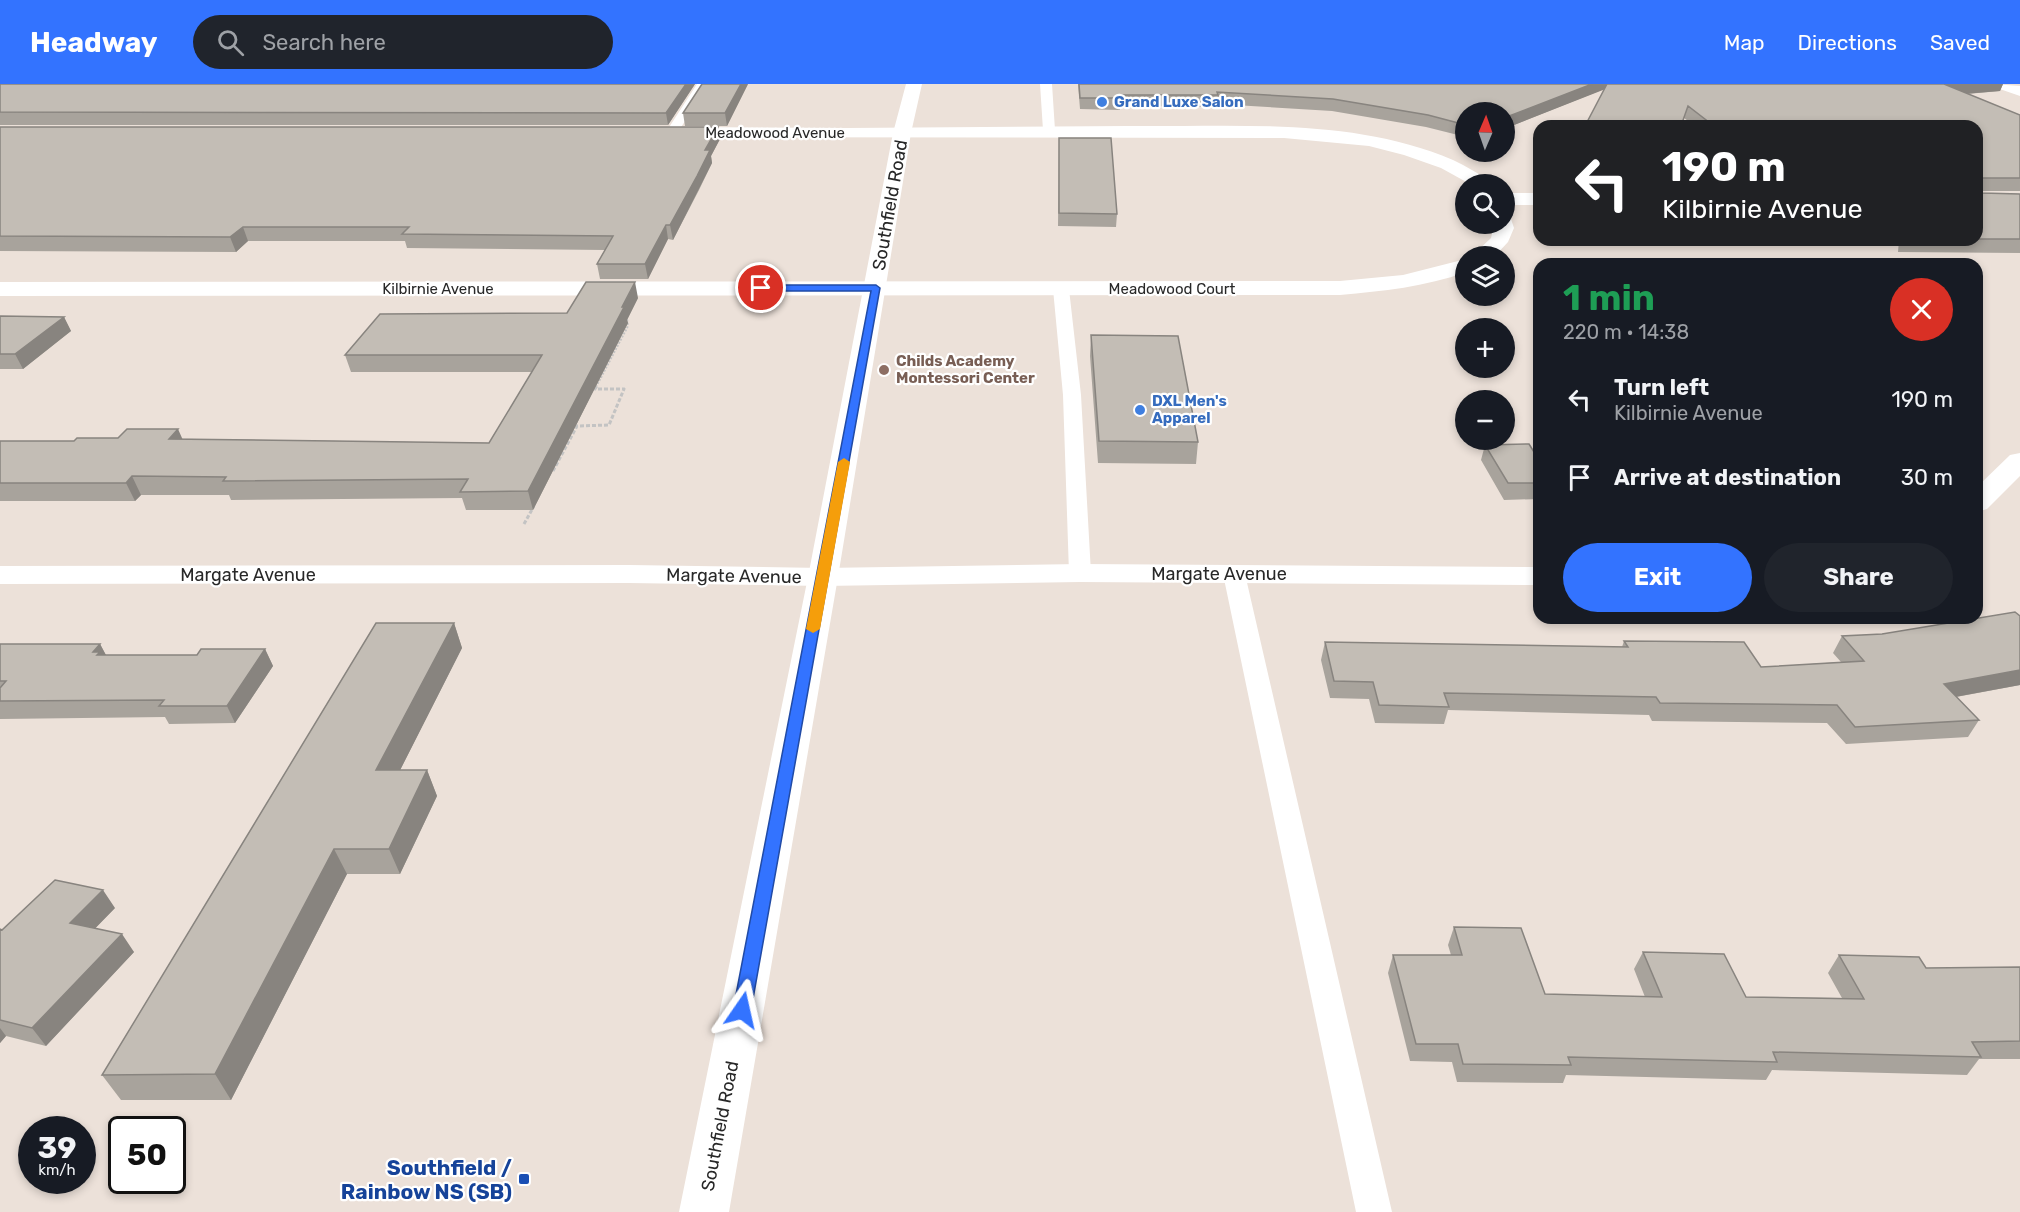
<!DOCTYPE html>
<html lang="en">
<head>
<meta charset="utf-8">
<style>
  :root { --surface:#171b24; --page:#20242c; --text:#f1f3f6; --muted:#9ea1a6; --accent:#3373ff }
  body { margin:0; font-family:Rubik,sans-serif; background:var(--page); color:var(--text); height:100vh; display:flex; flex-direction:column; font-size:22px; white-space:nowrap }
  * { box-sizing:border-box; margin:0 }
  p { font-size:20px; color:var(--muted) }
  .icon { flex:none; width:33px; height:33px; fill:none; stroke:currentColor; stroke-width:2; stroke-linecap:round; stroke-linejoin:round }
  .map { position:relative; flex:1; overflow:hidden }
  .drawer { position:absolute; left:1533px; top:174px; width:450px; height:366px; display:flex; flex-direction:column; background:var(--surface); border-radius:18px; box-shadow:0 3px 9px #0003 }
  .drawer>* { flex:none }
  .hud { position:absolute; left:1533px; top:36px; width:450px; height:126px; border-radius:18px; box-shadow:0 3px 9px #0003; background:#202124; color:#fff; overflow:hidden }
  .needle { width:39px; rotate:2deg }
  .controls { position:absolute; left:1455px; top:18px; display:grid; gap:12px }
  .controls a { display:grid; place-items:center; width:60px; height:60px; border-radius:50%; background:var(--surface); box-shadow:0 3px 9px #0003; font-size:30px }
  .speed { position:absolute; left:18px; top:1032px; display:flex; gap:12px; font-size:30px; font-weight:700; text-align:center }
  .speed>* { display:grid; place-content:center; width:78px; height:78px; border-radius:50%; background:var(--surface); box-shadow:0 3px 9px #0003; line-height:1 }
  .speed small { font-size:15px; font-weight:400 }
  .speed .limit { border:3px solid #111; border-radius:9px; background:#fff; color:#111 }
  .pin { position:absolute; display:grid; place-items:center; width:51px; height:51px; color:#fff; margin:-26px; border:3px solid #fff; border-radius:50%; box-shadow:0 2px 6px #0007 }
  .me { position:absolute; width:66px; margin:-33px; rotate:11deg; stroke-linejoin:round; filter:drop-shadow(0 0 4px #0008) }
  .turn { display:flex; align-items:center; gap:21px; height:126px; padding:0 30px; font-size:27px }
  .turn .icon { width:78px; height:78px; stroke-width:2.5 }
  .turn b { display:block; font-size:42px; line-height:51px }
  .round { display:grid; place-items:center; flex:none; width:63px; height:63px; border-radius:32px; background:var(--page) }
  .head { display:flex; align-items:center; justify-content:space-between; height:102px; padding:0 30px }
  h1 { font-size:36px; font-weight:700; line-height:45px; color:#1e9e55 }
  .cta { display:flex; gap:12px; margin-top:auto; padding:12px 30px }
  .cta a { flex:1; height:69px; border-radius:36px; background:var(--accent); color:#fff; font-size:24px; font-weight:700; line-height:69px; text-align:center }
  .cta a+a { background:var(--page); color:var(--text) }
  ul { padding:0; list-style:none }
  li { display:flex; align-items:center; gap:18px; height:78px; padding:0 30px }
  li div { flex:1 }
  li b { display:block; font-size:22px }
  li em { font-style:normal }
  header { display:flex; align-items:center; gap:36px; box-sizing:border-box; height:84px; padding:0 30px; background:var(--accent); color:#fff }
  header strong { font-size:28px }
  nav { display:flex; gap:33px; margin-inline-start:auto; font-size:21px }
  .search { width:420px; height:54px; background:var(--page); display:flex; align-items:center; gap:15px; box-sizing:border-box; padding:0 21px; border-radius:33px; color:var(--muted); font-size:22px }
  .map>svg:first-child { display:block }
  .lines { fill:none; stroke-linecap:round; stroke-linejoin:round }
  .path-far1 { stroke:#c3c3c3; stroke-width:2; stroke-dasharray:2 1.5; stroke-linecap:butt }
  .path { stroke:#c3c3c3; stroke-width:3; stroke-dasharray:4 2; stroke-linecap:butt }
  .lane { fill:#fff; fill-rule:evenodd }
  .street { fill:#fff; fill-rule:evenodd }
  .secondary { fill:#fff; fill-rule:evenodd }
  .wall { fill:#a8a39c }
  .shaded-wall { fill:#88847f }
  .building { fill:#c3bdb5; stroke:#88847f; stroke-width:1.5 }
  .route { fill:#3373ff; stroke:#214ba6; stroke-width:1.5 }
  .slow { fill:#f59e0b }
  .shop-dot { fill:#3f7fe0; stroke:#fff; stroke-width:2 }
  .education-dot { fill:#8d6e63; stroke:#fff; stroke-width:2 }
  .transit-dot { fill:#1a4fb4; stroke:#fff; stroke-width:2 }
  .labels { text-anchor:middle; dominant-baseline:central; stroke-width:4.5; stroke-linejoin:round; paint-order:stroke }
  .far-shop-label { font-size:15px; font-weight:bold; fill:#366cbe; stroke:#fff; text-anchor:start }
  .far-street-label { font-size:15px; fill:#282828; stroke:#fff }
  .far-education-label { font-size:15px; font-weight:bold; fill:#785e54; stroke:#fff; text-anchor:start }
  .street-label { font-size:18px; fill:#282828; stroke:#fff }
  .near-transit-label { font-size:21px; font-weight:bold; fill:#164399; stroke:#fff; text-anchor:end }
</style>
</head>
<body>
<header>
<strong>Headway</strong>
<div class="search"><svg class="icon" aria-label="search" viewBox="0 0 24 24"><circle cx="10" cy="10" r="6"/><path d="M15 15l6 6"/></svg>Search here</div>
<nav><a>Map</a><a>Directions</a><a>Saved</a></nav>
</header>
<div class="map">
<svg width="2020" height="1128" viewBox="0 0 2020 1128">
  <rect width="100%" height="100%" fill="#ece1d9"/>
  <g class="lines">
    <path class="path-far1" d="M596,303L628,242L627,235"/>
    <path class="path" d="M553,387L577,342L609,341L624,305H595L597,302
      M524,440L534,422"/>
    <path class="lane" d="M697,0H709L676,51H668L666,48Z
      M1040,0H1052L1055,46L1049,50L1043,46Z
      M1061,200L1069,205L1081,311L1091,489L1088,494L1080,496L1072,494L1069,489L1063,311L1053,205Z
      M1234,483L1242,485L1245,490L1392,1128H1356L1223,490L1226,485Z"/>
    <path class="street" d="M1992,0L2020,2V12L1994,3Z
      M1128,42C1235,43 1353,33 1453,76C1466,82 1478,90 1490,96L1492,100H1470L1441,84L1404,71L1369,62L1284,54L674,53L668,52L665,48L668,44L674,43L848,44Z
      M1504,109H1539V121H1504Z
      M1504,133L1511,135L1514,144L1508,158L1495,172H1472L1491,154L1494,140H1504Z
      M1466,175V188C1425,203 1383,207 1340,211L0,212V198L1340,197L1403,191Z
      M2020,369V392L1987,425L1977,428V403L2010,371Z
      M1080,480L1539,483V501L1080,498L823,502L629,499L0,500V482L629,481L823,484Z"/>
    <path class="secondary" d="M906,0H922L911,49L838,493L729,1128H679L808,493L893,49Z"/>
  </g>
  <path class="wall" d="M0,0H695L668,41H0Z
    M748,0L727,42H685L683,29Z
    M1078,0H2003L2000,7L1967,10L2020,31V107H1981L1982,109L2020,110V169L1898,168L1899,156H1977V42H1695L1684,34L1604,5L1504,45L1466,28V53L1426,43L1332,27L1217,20V23L1120,22V26L1080,25Z
    M0,43H718L720,55L711,72L712,79L699,106L673,156L668,155L648,195H600L597,180L605,166L407,164L405,157H248L236,168L0,167Z
    M1059,54L1117,130L1116,143L1058,142Z
    M638,214L627,236L628,239L533,426H466L462,414L231,416L229,411H141L135,417H0V357H74L118,354L489,359L532,288H351L345,271L567,229Z
    M0,232L64,233L71,247L23,285H0Z
    M1091,251L1198,358L1196,380L1098,379L1090,272Z
    M1485,361L1539,376V415L1504,416L1481,376Z
    M2020,532V601L1956,613L1979,636L1968,653L1846,660L1827,639L1652,637L1649,631L1448,626L1444,640L1375,639L1369,615L1330,614L1321,576L1325,558L1622,563L1624,557L1761,583L1841,578L1833,569L1842,552L1882,550Z
    M454,539L462,564L400,686H427L437,712L400,790H347L231,1016H121L102,991Z
    M0,560H100L106,571H197L265,565L273,582L235,639L169,640L165,633L0,635Z
    M115,824L95,844L134,868L46,962L6,952L0,959V845L2,846Z
    M1454,843L1545,910L1645,913L1634,885L1643,868L1746,913L1842,914L1828,889L1839,871L1926,884L2020,883V975H1979L1967,991L1772,986L1766,996L1566,991L1563,999L1457,998L1452,978L1410,977L1388,889L1393,871H1451L1448,861Z"/>
  <path class="shaded-wall" d="M686,0H695L668,41L666,29Z
    M741,0H748L727,42L725,29Z
    M1592,0H1609L1608,4L1504,45V34Z
    M1944,0H2003L2000,7L1939,12Z
    M718,43L720,55L711,72L712,79L673,156L670,141L705,66Z
    M666,141L668,155L648,195L645,180Z
    M243,143L248,157L236,168L230,153Z
    M635,198L638,214L627,236L628,239L533,426L528,407Z
    M64,233L71,247L23,285L15,270Z
    M178,345L186,363L169,355Z
    M132,392L141,411L135,417L126,399Z
    M454,539L462,564L387,712L376,686Z
    M100,560L109,577L93,568Z
    M265,565L273,582L235,639L227,622Z
    M2020,586V601L1933,617L1944,600Z
    M427,686L437,712L400,790L389,765Z
    M334,765L347,790L231,1016L215,990Z
    M103,806L115,824L83,857L70,839Z
    M122,850L134,868L46,962L32,944Z
    M0,944L6,952L0,959Z"/>
  <path class="building" d="M0,0H686L666,29L0,28Z
    M702,0H741L725,29H683Z
    M1079,0H1592L1504,34V28H1466V41L1428,31L1333,15L1217,8L1218,11H1120V14H1080Z
    M1607,0H1946H1944L2020,31V94H1983L1981,96L1982,109L2020,110V155H1977V42H1714L1688,22L1681,42H1585Z
    M0,43H718L705,66H710L697,92L670,141H666L645,180H597L613,152L402,150L409,143H243L230,153L0,152Z
    M1059,54H1111L1117,130L1059,129Z
    M586,198H635L622,223H624L528,407L460,408L468,395L223,397L226,393L132,392L126,399H0V357H74L77,354H118L127,345H178L169,355L489,359L542,271H345L380,230L567,229Z
    M0,232L64,233L15,270H0Z
    M1091,251L1178,252L1198,358L1099,357Z
    M1529,360L1539,376V399H1508L1485,361Z
    M2015,528L2020,532V586L1944,600L1979,636L1855,643L1837,621L1660,619L1656,613L1444,609L1449,623L1379,621L1373,598L1334,597L1325,558L1628,563L1624,557L1744,558L1761,583L1864,577L1842,552L1882,550Z
    M376,539H454L376,686H427L389,765H334L215,990L102,991Z
    M0,560H100L93,568H100L97,571H197L201,565H265L227,622H159L164,616L0,617V604L6,597H0Z
    M55,796L103,806L70,839L122,850L32,944L0,936V845L2,846Z
    M1454,843L1521,844L1545,910L1662,913L1643,868L1724,870L1746,913L1864,915L1839,871L1919,873L1926,884L2020,883V957L1972,958L1981,973L1773,968L1777,978L1568,973L1571,981L1463,980L1458,960H1416L1393,871H1462Z"/>
  <path class="route" d="M876,201L880,204L751,926L748,932L742,934L735,932L733,926L871,207H761L756,204L761,201Z"/>
  <path class="slow" d="M844,374L850,378L820,545L813,549L806,545L838,378Z"/>
  <g class="shop-dot">
    <circle cx="1102" cy="18" r="6"/>
    <circle cx="1140" cy="326" r="6"/>
  </g>
  <circle class="education-dot" cx="884" cy="286" r="6"/>
  <rect class="transit-dot" x="518" y="1089" width="12" height="12" rx="3"/>
  <g class="labels">
    <g class="far-shop-label">
      <text x="1114" y="18">Grand Luxe Salon</text>
      <text x="1152" y="317">DXL Men's<tspan x="1152" dy="17">Apparel</tspan></text>
    </g>
    <g class="far-street-label">
      <text x="775" y="49">Meadowood Avenue</text>
      <text x="438" y="205">Kilbirnie Avenue</text>
      <text x="1172" y="205">Meadowood Court</text>
    </g>
    <g class="far-education-label">
      <text x="896" y="277">Childs Academy<tspan x="896" dy="17">Montessori Center</tspan></text>
    </g>
    <g class="street-label">
      <text transform="translate(890 121) rotate(-80)">Southfield Road</text>
      <text x="1219" y="490">Margate Avenue</text>
      <text x="248" y="491">Margate Avenue</text>
      <text transform="translate(734 492) rotate(1)">Margate Avenue</text>
      <text transform="translate(720 1042) rotate(-79)">Southfield Road</text>
    </g>
    <g class="near-transit-label">
      <text x="512" y="1083">Southfield /<tspan x="512" dy="24">Rainbow NS (SB)</tspan></text>
    </g>
  </g>
</svg>
<div class="controls">
<a><svg class="needle" viewBox="-14 -14 28 28"><path d="M0-13l5 13h-10z" fill="#e53935"/><path d="M0 13l5-13h-10z" fill="#9ea1a6"/></svg></a>
<a><svg class="icon" aria-label="search" viewBox="0 0 24 24"><circle cx="10" cy="10" r="6"/><path d="M15 15l6 6"/></svg></a>
<a><svg class="icon" aria-label="layers" viewBox="0 0 24 24"><path d="M12 4l9 5-9 5-9-5zM3 14l9 5 9-5"/></svg></a>
<a>+</a>
<a>−</a>
</div>
<div class="speed"><div>39<small>km/h</small></div><div class="limit">50</div></div>
<div class="pin" style="left:761px;top:204px;background:#d93025"><svg class="icon" aria-label="arrive" viewBox="0 0 24 24"><path d="M6 21V4h12l-3 4 3 4H6"/></svg></div>
<svg class="me" style="left:742px;top:926px" viewBox="-20 -20 40 40"><path d="M0-17L14 15 0 8-14 15z" fill="#3373ff" stroke="#fff" stroke-width="4"/></svg>
<div class="hud">
<div class="turn"><svg class="icon" aria-label="left" viewBox="0 0 24 24"><path d="M17 20v-9H6M10 6l-5 5 5 5"/></svg><div><b>190 m</b>Kilbirnie Avenue</div></div>
</div>
<section class="drawer">
<div class="head"><div><h1>1 min</h1><p>220 m · 14:38</p></div><a class="round" style="background:#d93025;color:#fff"><svg class="icon" aria-label="close" viewBox="0 0 24 24"><path d="M6 6l12 12M18 6L6 18"/></svg></a></div>
<ul>
<li><svg class="icon" aria-label="left" viewBox="0 0 24 24"><path d="M17 20v-9H6M10 6l-5 5 5 5"/></svg><div><b>Turn left</b><p>Kilbirnie Avenue</p></div><em>190 m</em></li>
<li><svg class="icon" aria-label="arrive" viewBox="0 0 24 24"><path d="M6 21V4h12l-3 4 3 4H6"/></svg><div><b>Arrive at destination</b></div><em>30 m</em></li>
</ul>
<div class="cta"><a>Exit</a><a>Share</a></div>
</section>
</div>
</body>
</html>
